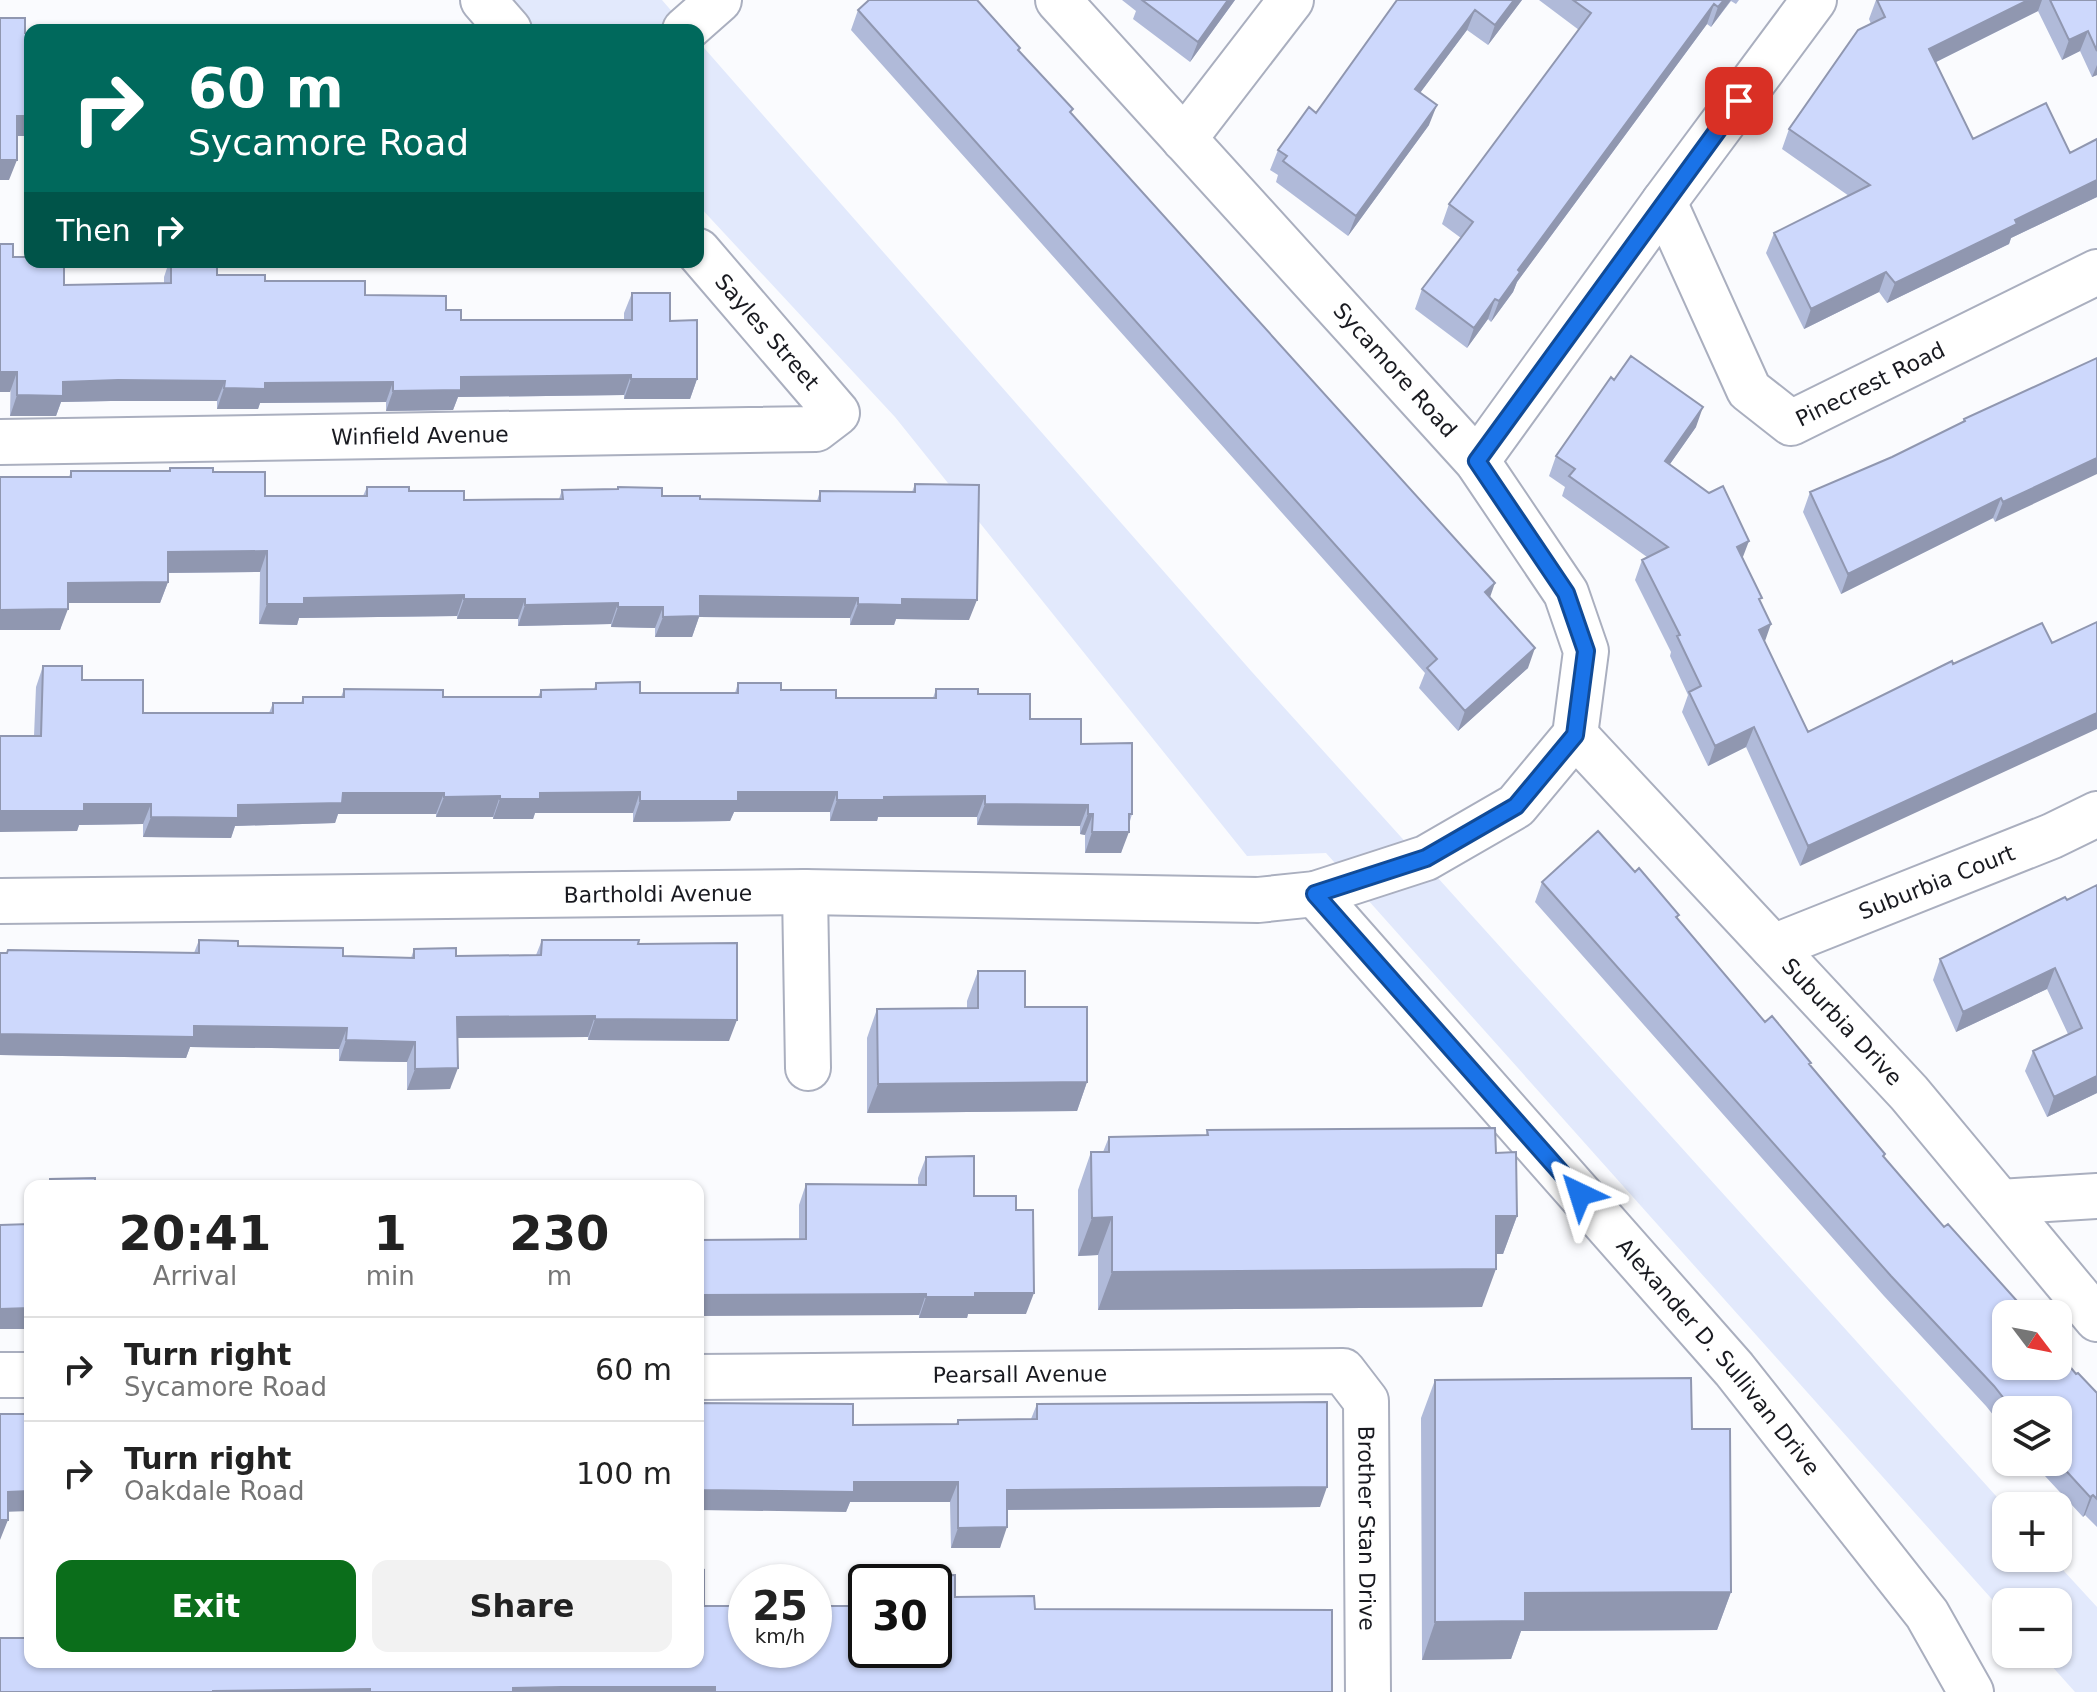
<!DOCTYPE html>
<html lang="en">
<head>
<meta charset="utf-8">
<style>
  :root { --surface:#fff; --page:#f2f2f2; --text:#222; --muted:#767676; --line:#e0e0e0; --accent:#0b6e1b }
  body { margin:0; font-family:"DejaVu Sans",sans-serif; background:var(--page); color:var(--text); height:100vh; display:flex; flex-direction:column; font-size:30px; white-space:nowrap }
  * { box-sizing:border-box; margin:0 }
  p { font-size:26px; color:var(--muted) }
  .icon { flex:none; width:44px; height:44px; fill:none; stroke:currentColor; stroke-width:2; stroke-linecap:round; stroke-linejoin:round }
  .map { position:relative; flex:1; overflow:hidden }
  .sheet { position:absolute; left:24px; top:1180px; width:680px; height:488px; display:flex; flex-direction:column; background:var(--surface); border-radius:16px; box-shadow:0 2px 6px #0004 }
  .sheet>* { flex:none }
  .hud { position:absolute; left:24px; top:24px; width:680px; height:244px; border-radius:16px; box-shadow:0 2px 6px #0004; background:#00695c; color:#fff; overflow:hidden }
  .needle { width:52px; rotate:122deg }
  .tools { position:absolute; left:1992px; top:1300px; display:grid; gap:16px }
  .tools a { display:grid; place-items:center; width:80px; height:80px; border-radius:16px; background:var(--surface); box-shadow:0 2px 6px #0004; font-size:40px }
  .speed { position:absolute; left:728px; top:1564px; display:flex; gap:16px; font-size:40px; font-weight:700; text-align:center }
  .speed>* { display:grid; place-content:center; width:104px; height:104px; border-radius:50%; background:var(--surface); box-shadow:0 2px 6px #0004; line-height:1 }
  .speed small { font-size:20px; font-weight:400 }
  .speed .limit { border:4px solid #111; border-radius:12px; background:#fff; color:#111 }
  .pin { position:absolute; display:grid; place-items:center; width:68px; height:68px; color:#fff; margin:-34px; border-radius:16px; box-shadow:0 4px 12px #0006 }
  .me { position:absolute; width:88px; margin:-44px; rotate:319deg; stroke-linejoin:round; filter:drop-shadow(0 0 6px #0008) }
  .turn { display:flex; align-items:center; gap:28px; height:168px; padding:0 32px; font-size:36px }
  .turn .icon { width:104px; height:104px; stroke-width:2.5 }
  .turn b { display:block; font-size:56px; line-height:68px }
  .then { display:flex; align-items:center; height:76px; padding:0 32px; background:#0003; gap:16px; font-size:30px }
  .eta { display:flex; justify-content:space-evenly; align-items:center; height:136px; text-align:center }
  .eta b { font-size:48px; font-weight:700; line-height:56px }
  .cta { display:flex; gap:16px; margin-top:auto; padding:16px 32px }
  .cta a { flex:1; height:92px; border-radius:16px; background:var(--accent); color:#fff; font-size:32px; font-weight:700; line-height:92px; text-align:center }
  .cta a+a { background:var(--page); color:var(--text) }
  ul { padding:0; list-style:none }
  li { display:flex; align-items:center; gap:24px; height:104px; padding:0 32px; border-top:2px solid var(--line) }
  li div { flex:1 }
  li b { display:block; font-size:30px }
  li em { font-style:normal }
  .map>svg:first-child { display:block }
  .green { fill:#e2e9fc }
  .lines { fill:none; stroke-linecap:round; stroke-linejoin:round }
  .minor-casing { stroke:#aaafbf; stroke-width:48 }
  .minor { stroke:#fff; stroke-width:44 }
  .wall { fill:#b0bad9 }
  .shaded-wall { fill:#9097b0 }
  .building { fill:#cdd8fc; stroke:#9097b0; stroke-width:2; fill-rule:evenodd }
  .route-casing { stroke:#114b97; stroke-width:20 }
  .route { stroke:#1a73e8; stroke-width:14 }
  .labels { text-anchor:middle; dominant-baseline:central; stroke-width:6; stroke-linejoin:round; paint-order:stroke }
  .street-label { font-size:22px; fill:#191a20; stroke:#fff }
</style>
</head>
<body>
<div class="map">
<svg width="2097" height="1692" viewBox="0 0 2097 1692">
  <rect width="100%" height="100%" fill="#fafbfe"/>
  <path class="green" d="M508,0H662L688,30H536Z
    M698,41L1252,672L2006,1507V1558H2052L2097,1607V1692H2075L2041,1654H2058V1602H2006V1615L1326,853L1247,856L895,417L698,205Z"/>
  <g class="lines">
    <g class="minor-casing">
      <g id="minor">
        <path d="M483,0L509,30"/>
        <path d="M685,30L719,0"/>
        <path d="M1184,139L1291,0"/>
        <path id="s1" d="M1664,202L1749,390L1791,423L2097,272"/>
        <path id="s2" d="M0,442L816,429L837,413L698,251"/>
        <path d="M1477,461L1664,202L1814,0"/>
        <path id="s3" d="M1575,735L1909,1093L2097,1319"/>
        <path d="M805,892L808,1068"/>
        <path id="s4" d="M1315,894L1734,1369L1927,1614L1971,1692"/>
        <path id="s5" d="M0,901L805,892L1258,900L1315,894L1426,858L1516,806L1575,735L1586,651L1566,593L1477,461L1058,0"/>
        <path id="s6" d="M1773,947L2052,836L2097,814"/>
        <path d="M2000,1202L2097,1196"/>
        <path d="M0,1375H30"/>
        <path id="s7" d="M698,1377L1343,1371L1366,1401L1368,1692"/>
      </g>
    </g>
    <use href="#minor" class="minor"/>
  </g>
  <path class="wall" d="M1122,0H1235L1190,62L1133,19L1136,11Z
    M1397,0H1522L1488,45L1467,30L1420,93L1429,125L1348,236L1276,182L1278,175L1270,170L1278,150L1316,113Z
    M1539,0H1739L1736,4L1731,1L1711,27L1707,24L1517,282L1513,292L1491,322L1488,319L1467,348L1415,309L1422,289L1461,238L1442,224L1449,204L1579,30Z
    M1876,0H2097V75L2092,77L2080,51L2062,60L2038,11L1936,62L1973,139L2070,153L2097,139V197L2011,238L2009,244L1887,303L1879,292L1804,329L1766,253L1774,233L1849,196L1782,149L1789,129L1871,24L1869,19Z
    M858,10L1019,51L1072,114L1490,597L1528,668L1458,731L1419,688L1425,673L851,30Z
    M13,257L64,285L164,283V277L169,262H217V275L365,295L446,310L461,320H624V313L632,293L670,321L697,379L690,399H624V395L458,397L453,410L386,411V402L260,403L258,409H217V401H111L61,402L56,416H10Z
    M2097,358L1995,522L1993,518L1841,594L1803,512L1810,492L1892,457L1963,422L1964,419Z
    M1696,427L1670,464L1743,558L1761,603L1764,642L1808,732L1952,661L1800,866L1746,747L1708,766L1682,712L1688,695L1670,656L1671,652L1635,580L1642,560L1647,557L1562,496L1565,487L1549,476L1556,456Z
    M170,468L213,472L265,496H363L367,487L409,491L464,500L559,499L562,490L700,499L817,501L820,491L912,492L915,484L969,620L896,619L894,625H850V618L699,617L692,637H655V628L611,627V624L518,626V619H457V616L299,618L297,625L259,624L260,572L168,573V582L160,603H68L60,630H0V477H69L71,471H168Z
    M43,666L82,680L143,713H269L273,703H301L303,697H341L344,689L443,697H538L541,690L594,689L596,683L640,693H735L738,683L836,698H933L936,689L978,694L1081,744L1132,814L1121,853H1085V835L1080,834V826L977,825V817H878L877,821H830V812H734L730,821L676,822H633V813H535L533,819H493V817H436V814H338L335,823L235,826L231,838L143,837V824L79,825L77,831L34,736L36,687Z
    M1635,872L1679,915L1677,919L1765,1022L1810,1066L1885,1154L1884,1157L1944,1227L2016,1303L2076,1374L2097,1393V1527L2085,1515L2083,1517L2032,1462H2058V1410H2006V1431L1986,1406L1884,1296L1535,902L1542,882Z
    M2065,897L2097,1093L2047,1117L2025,1071L2033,1051L2068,1034L2047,989L1956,1032L1933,980L1940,959Z
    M199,940L238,946L343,956L411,958L414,949L456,956L536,955L542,940L638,944L729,1041L588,1040V1037L457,1038L450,1089L407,1090V1062L339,1061V1049L190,1047L186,1058L0,1055L8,950L194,953Z
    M978,971L1025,1007L1087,1082L1077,1111L867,1113V1038L877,1009L967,1008V1001Z
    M1207,1130L1496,1153L1517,1216L1503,1254H1496L1482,1307L1098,1310V1255L1078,1256V1190L1091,1152H1103L1109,1137L1206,1135Z
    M926,1157L974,1196L1016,1210L1026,1314H968L967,1318H919V1315L799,1239V1205L806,1184L918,1185V1178Z
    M1435,1380L1692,1429L1731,1592L1717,1630L1521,1631L1511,1659L1422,1660L1421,1418Z
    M1037,1404L1320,1507L1007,1510L1000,1548H951L950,1502H850L846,1512L853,1425L956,1424L958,1420L1031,1419Z
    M860,1577L955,1597L1035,1609L1332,1692H0L30,1662H698L704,1606H853V1596Z"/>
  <path class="shaded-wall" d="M1228,0H1235L1190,62L1198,42Z
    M1514,0H1522L1488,45L1495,25Z
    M1724,0H1731L1711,27L1718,7Z
    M2028,0H2042L2038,11L1922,69L1929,49Z
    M1714,4L1707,24L1517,282L1513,292L1491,322L1499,301L1518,270Z
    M1475,10L1467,30L1408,109L1415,89Z
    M2088,31L2080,51L2062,60L2069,40Z
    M2097,65V75L2092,77Z
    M1437,105L1429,125L1348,236L1356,216Z
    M17,116H30V136H9Z
    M0,160H17L9,180H0Z
    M2097,180V197L2011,238L2009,244L1887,303L1895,283L2015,220Z
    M1886,272L1879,292L1804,329L1811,309Z
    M1495,299L1488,319L1467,348L1474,328Z
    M0,372H17L10,392H0Z
    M631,375L624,395L458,397L453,410L386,411L393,391L461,377Z
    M631,379H697L690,399H624Z
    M118,380L225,381L217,401H111L61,402L56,416H10L17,395L63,382Z
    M393,382L386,402L260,403L258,409H217L224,388L265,383Z
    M1703,407L1696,427L1658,481L1665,461Z
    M2097,458V474L1995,522L2003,502Z
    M2001,498L1993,518L1841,594L1848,574Z
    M1749,541L1741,562L1737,547Z
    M267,551L260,572L160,573L168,552Z
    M168,582L160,603H60L68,583Z
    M1495,583L1488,603L1485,592Z
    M464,595L457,616L299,618L297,625L259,624L267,604L304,598Z
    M700,596L858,598L850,618L699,617L692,637H655L663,617Z
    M464,599H525L518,619H457Z
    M902,599L977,600L969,620L896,619L894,625H850L858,604Z
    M618,603L611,624L518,626L525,605Z
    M618,607H663L655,628L611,627Z
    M68,609L60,630H0V610Z
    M1771,624L1764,644L1759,630Z
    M1535,648L1528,668L1458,731L1465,711Z
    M2097,713V729L1800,866L1808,846Z
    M1754,727L1746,747L1708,766L1715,746Z
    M640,792L633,813H535L533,819H493L500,799L540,793Z
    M738,792H837L830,812H734L730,821L633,822L640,801Z
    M343,793H444L436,814H338L335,823L235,826L231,838L143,837L151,817Z
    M500,796L493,817H436L444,797Z
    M985,796L977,817H878L877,821H830L837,800L884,797Z
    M84,804H151L143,824L79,825L77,831L0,832V811Z
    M985,804L1088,805L1080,826L977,825Z
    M1088,814H1093L1085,835L1080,834Z
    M1092,832H1129L1121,853H1085Z
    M2055,968L2047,989L1956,1032L1963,1012Z
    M595,1016L588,1037L450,1038L457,1017Z
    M595,1019L737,1020L729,1041L588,1040Z
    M194,1026L347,1028L339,1049L190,1047L186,1058L0,1055V1034Z
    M346,1040L415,1042L407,1062L339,1061Z
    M458,1068L450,1089L407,1090L415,1069Z
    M2097,1076V1093L2047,1117L2054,1097Z
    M1087,1082L1077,1111L867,1113L878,1084Z
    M1496,1216H1517L1503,1254H1482Z
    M1112,1217L1098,1255L1078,1256L1092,1218Z
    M1496,1269L1482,1307L1098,1310L1112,1272Z
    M975,1293H1034L1026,1314H968L967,1318H919L926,1297Z
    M926,1294L919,1315L698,1316V1295Z
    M30,1308V1329H0V1309Z
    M854,1482H958L950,1502H850L846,1512L698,1510V1490Z
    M1327,1487L1320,1507L1000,1510L1007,1490Z
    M30,1491V1511L1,1512L8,1492Z
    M2093,1495L2085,1515L2083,1517L2090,1497Z
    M0,1520H8L0,1540Z
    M1007,1527L1000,1548H951L958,1528Z
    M1731,1592L1717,1630L1521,1631L1511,1659L1422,1660L1435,1622L1525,1593Z
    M561,1687H715L714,1692H511L513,1688Z
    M370,1689L369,1692H213V1691Z"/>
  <path class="building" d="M869,0H977L1020,48L1018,50L1073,109L1070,112L1495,583L1485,592L1535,648L1465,711L1427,668L1437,659L858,10Z
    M1142,0H1228L1198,42Z
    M1397,0H1514L1495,25L1475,10L1415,89L1437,105L1356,216L1283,161L1287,156L1278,150L1309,107L1316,113Z
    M1573,0H1724L1718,7L1714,4L1518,270L1520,272L1499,301L1495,299L1474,328L1422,289L1473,222L1449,204L1591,13Z
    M1877,0H2028L1929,49L1973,139L2046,103L2070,153L2097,139V180L2015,220L2017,224L1895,283L1886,272L1811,309L1774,233L1870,185L1789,129L1858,30L1885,17Z
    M2050,0H2097V51L2088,31L2069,40Z
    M0,18H25V33H30V116H17V160H0Z
    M0,244H13V257H30V262H64V285L171,283V262H217V275H265V281H365V295L446,296V310H461V320H632V293H670V321L697,320V379H631V375L461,377V390L393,391V382L265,383V389L224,388L225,381L118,380L63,382V396L17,395V372H0Z
    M1631,356L1703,407L1665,461L1709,493L1723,486L1749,541L1737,547L1762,598L1759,599L1771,624L1759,630L1808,732L1952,661L1953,664L2042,623L2052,643L2097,622V713L1808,846L1754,727L1715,746L1689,692L1701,686L1677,636L1680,635L1642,560L1668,547L1569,476L1575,469L1556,456L1611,377L1614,380Z
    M2097,358V458L2003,502L2001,498L1848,574L1810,492L1892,457L1965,421L1964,419Z
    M170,468H213V472H265V496H367V487H409V491H464V500L563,499L562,490L618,489V487L662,488V496H700V499L820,501V491L915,492V484L979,485L977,600L902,599V605L858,604V598L700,596V616L663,617V607H618V603L525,605V599H464V595L304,598V604H267V551L168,552V582L68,583V609L0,610V477H71V471H170Z
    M43,666H82V680H143V713H273V703H303V697H344V689L443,690V697H541V690L596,689V683L640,682V693H738V683H781V690H836V698H936V689H978V694H1030V719H1081V744L1132,743V814H1129V832H1092L1093,814H1088V805L985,804V796L884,797V800H837V792H738V801H640V792L540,793V799H500V796L444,797V793H343L342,803L238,805V818L151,817V804H84V811H0V736H41Z
    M1598,831L1635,872L1639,868L1679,915L1676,917L1765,1022L1772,1016L1811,1063L1809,1064L1885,1154L1883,1156L1944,1227L1948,1224L2017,1301L2016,1302L2026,1314H2006V1366H2058V1352L2076,1374L2078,1373L2097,1393V1499L2093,1495L2090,1497L2058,1462V1410H2013L1994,1386L1891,1276L1542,882Z
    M2097,885V1076L2054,1097L2033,1051L2082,1028L2055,968L1963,1012L1940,959L2065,897L2067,900Z
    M199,940L238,941V946L343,948V956L414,958V949L456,948V956L541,955L542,940H639L638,944L737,943V1020L595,1019V1016L457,1017L458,1068L415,1069V1042L346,1040L347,1028L194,1026V1037L0,1034V953H7L8,950L199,953Z
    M978,971H1025V1007H1087V1082L878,1084L877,1009L978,1008Z
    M1495,1128L1496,1153L1516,1152L1517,1216H1496V1269L1112,1272V1217L1092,1218L1091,1152H1109V1137L1208,1135L1207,1130Z
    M974,1156V1196H1016V1210H1033L1034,1293H975V1297H926V1294L698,1295V1240L806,1239V1184L926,1185V1157Z
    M95,1178V1186H50V1179Z
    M30,1224V1308L0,1309V1225Z
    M1691,1378L1692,1429H1730L1731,1592L1525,1593V1621L1435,1622V1380Z
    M1327,1402V1487L1007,1490V1527L958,1528V1482H854V1492L698,1490V1403L853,1404V1425L958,1424V1420L1037,1419V1404Z
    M0,1414H30V1491L8,1492V1520H0Z
    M704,1570V1606H746V1650H814V1606H861L860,1577L955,1575V1597L1034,1596L1035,1609L1332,1610V1692H715V1687H561L513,1688V1692H370V1689L213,1691V1692H0V1638H30V1662H698V1571ZM866,1582H934V1650H866Z"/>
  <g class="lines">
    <g class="route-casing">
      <path id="route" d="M1580,1194L1315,894L1426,858L1516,806L1575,735L1586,651L1566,593L1477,461L1739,101"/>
    </g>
    <use href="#route" class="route"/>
  </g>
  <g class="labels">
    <g class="street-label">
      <text transform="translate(767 332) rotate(49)">Sayles Street</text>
      <text transform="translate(1395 370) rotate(48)">Sycamore Road</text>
      <text stroke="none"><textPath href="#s1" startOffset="348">Pinecrest Road</textPath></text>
      <text stroke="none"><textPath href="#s2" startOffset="420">Winfield Avenue</textPath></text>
      <text stroke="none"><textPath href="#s6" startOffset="176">Suburbia Court</textPath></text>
      <text stroke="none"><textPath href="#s5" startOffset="658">Bartholdi Avenue</textPath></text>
      <text stroke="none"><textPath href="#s3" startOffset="392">Suburbia Drive</textPath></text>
      <text stroke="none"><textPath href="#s4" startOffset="614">Alexander D. Sullivan Drive</textPath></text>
      <text stroke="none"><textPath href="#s7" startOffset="322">Pearsall Avenue</textPath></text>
      <text stroke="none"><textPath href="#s7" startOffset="810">Brother Stan Drive</textPath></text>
    </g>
  </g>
</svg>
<div class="tools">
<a><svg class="needle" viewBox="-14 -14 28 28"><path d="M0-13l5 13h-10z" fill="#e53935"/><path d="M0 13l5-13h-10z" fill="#767676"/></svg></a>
<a><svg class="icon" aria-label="layers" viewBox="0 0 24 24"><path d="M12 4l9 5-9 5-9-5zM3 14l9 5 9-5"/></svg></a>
<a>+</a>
<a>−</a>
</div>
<div class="speed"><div>25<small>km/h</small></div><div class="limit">30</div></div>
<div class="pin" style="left:1739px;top:101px;background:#d93025"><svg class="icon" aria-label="arrive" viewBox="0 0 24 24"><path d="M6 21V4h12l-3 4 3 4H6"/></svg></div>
<svg class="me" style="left:1580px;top:1194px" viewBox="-20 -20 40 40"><path d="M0-17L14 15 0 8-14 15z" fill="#1a73e8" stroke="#fff" stroke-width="4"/></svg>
<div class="hud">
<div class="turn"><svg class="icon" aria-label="right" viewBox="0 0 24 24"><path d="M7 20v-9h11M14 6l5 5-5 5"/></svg><div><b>60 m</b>Sycamore Road</div></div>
<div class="then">Then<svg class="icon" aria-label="right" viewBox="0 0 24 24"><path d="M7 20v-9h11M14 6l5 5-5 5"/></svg></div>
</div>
<section class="sheet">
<div class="eta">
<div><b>20:41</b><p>Arrival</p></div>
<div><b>1</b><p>min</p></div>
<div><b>230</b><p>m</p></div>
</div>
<ul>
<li><svg class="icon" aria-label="right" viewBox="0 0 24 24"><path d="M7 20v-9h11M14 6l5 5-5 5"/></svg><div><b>Turn right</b><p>Sycamore Road</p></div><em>60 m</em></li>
<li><svg class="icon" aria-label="right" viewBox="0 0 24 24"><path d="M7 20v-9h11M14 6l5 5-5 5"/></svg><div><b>Turn right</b><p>Oakdale Road</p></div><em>100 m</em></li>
</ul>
<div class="cta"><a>Exit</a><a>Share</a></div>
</section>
</div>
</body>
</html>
